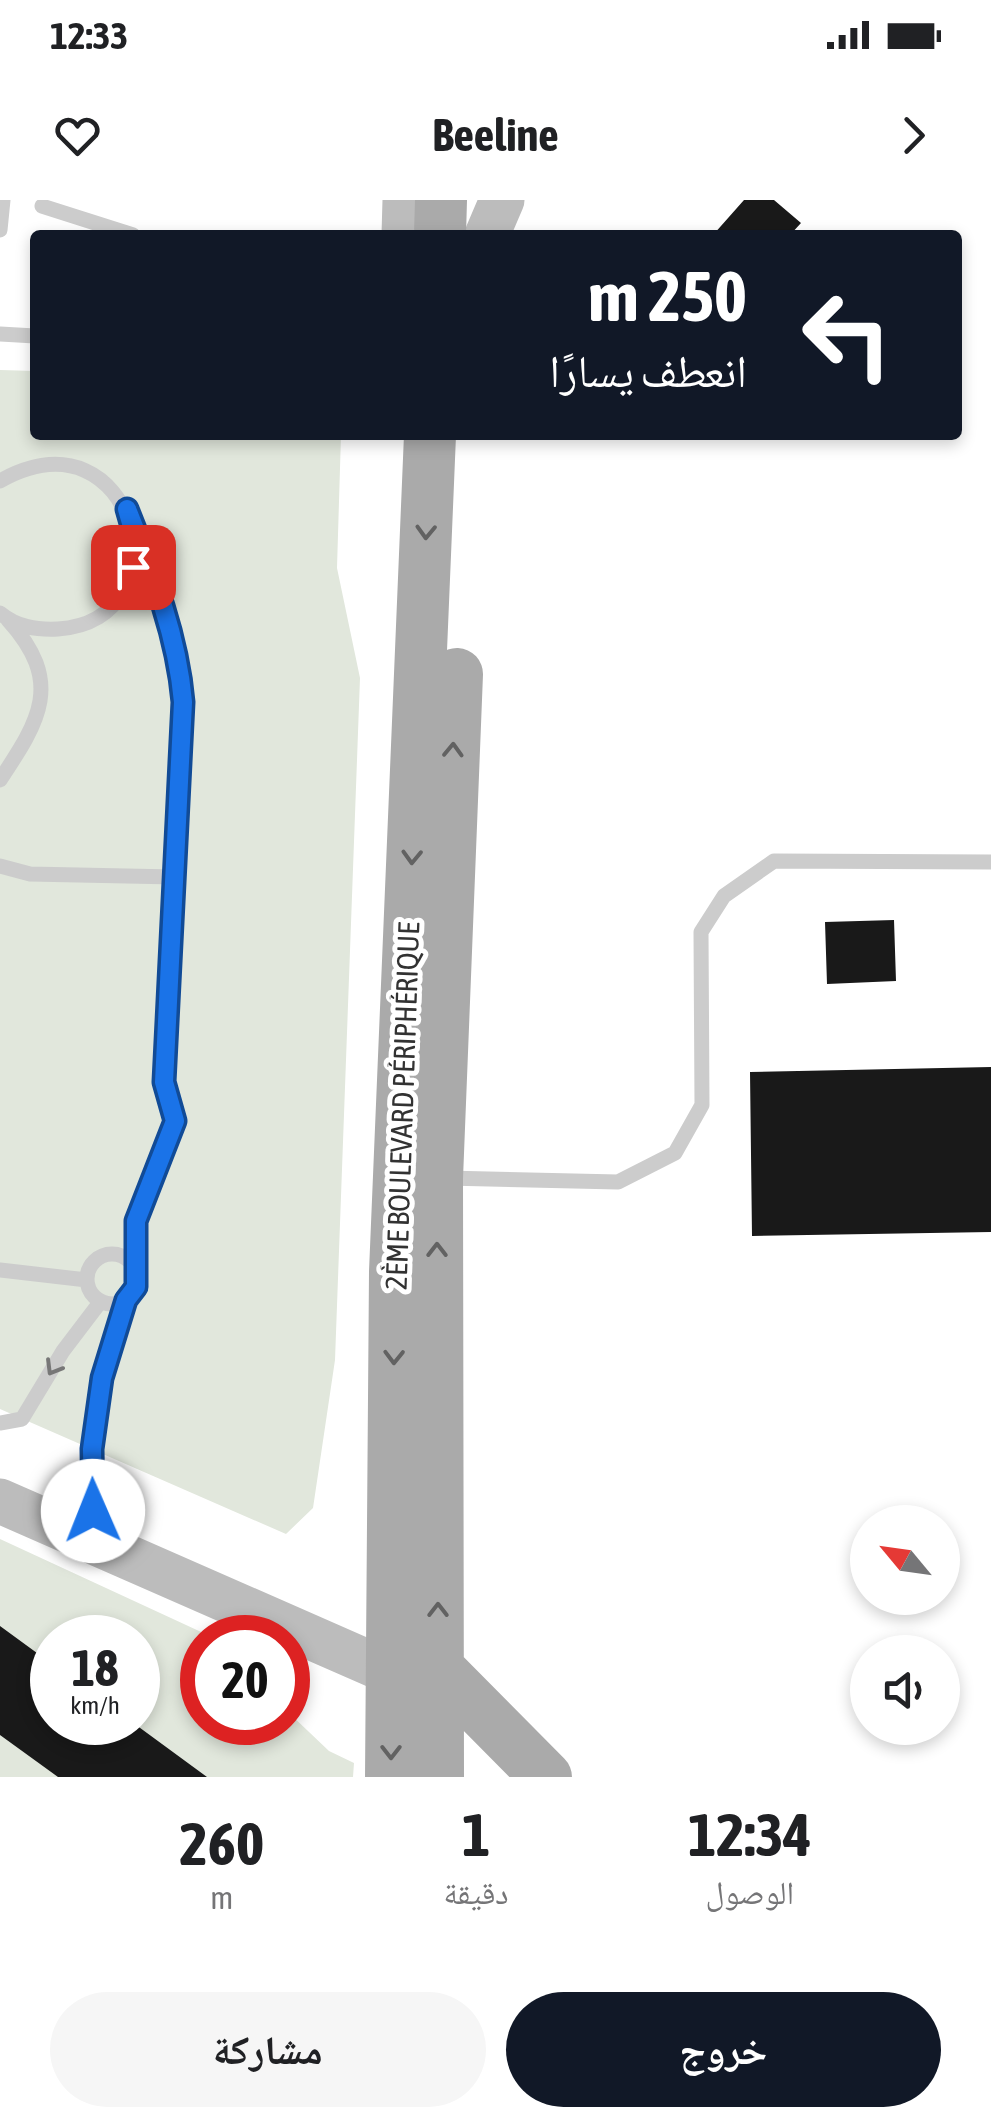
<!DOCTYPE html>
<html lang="ar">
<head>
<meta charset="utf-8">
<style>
  :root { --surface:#fff; --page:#f6f6f6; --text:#202124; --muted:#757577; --accent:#111827 }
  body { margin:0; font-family:"Asap Condensed","Noto Naskh Arabic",sans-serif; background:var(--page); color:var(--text); direction:rtl; height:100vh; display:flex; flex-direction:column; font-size:38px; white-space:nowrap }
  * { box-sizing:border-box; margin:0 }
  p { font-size:32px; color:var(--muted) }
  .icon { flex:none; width:55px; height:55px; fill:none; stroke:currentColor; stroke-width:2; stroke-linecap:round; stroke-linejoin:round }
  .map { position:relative; height:1577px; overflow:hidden; direction:ltr }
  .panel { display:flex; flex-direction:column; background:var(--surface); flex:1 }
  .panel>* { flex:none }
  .top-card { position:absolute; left:30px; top:30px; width:932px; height:210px; border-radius:10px; box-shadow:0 5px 15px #0003; direction:rtl; background:#111827; color:#fff; overflow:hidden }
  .needle { width:65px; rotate:299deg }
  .fabs { position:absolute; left:850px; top:1305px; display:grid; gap:20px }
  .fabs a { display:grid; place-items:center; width:110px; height:110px; border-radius:50%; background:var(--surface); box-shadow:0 5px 15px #0003; font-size:50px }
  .speed { position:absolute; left:30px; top:1415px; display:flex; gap:20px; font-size:50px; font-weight:700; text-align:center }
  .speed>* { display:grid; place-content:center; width:130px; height:130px; border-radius:50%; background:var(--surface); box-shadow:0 5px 15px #0003; line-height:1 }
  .speed small { font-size:25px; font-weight:400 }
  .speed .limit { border:15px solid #d22; background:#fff; color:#111 }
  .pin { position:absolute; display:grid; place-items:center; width:85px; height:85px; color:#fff; margin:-42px; border-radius:20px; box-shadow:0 5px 15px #0006 }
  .me { position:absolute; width:110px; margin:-55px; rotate:359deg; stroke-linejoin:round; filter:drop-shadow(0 0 8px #0008) }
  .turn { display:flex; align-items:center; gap:35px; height:210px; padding:0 50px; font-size:45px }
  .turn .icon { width:130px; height:130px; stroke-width:2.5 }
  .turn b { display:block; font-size:70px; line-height:85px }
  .eta { display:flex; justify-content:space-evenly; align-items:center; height:170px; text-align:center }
  .eta b { font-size:60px; font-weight:700; line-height:70px }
  .button { display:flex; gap:20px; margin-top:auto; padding:20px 50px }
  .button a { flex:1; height:115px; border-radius:60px; background:var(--accent); color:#fff; font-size:40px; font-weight:700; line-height:115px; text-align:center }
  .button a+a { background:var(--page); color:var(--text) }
  .status { display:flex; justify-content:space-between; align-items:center; height:70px; padding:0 50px; background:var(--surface); direction:ltr }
  .status svg { height:28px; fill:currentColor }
  header { display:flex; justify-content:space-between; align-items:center; height:130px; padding:0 50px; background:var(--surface); font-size:45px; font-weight:700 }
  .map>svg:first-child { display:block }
  .green { fill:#e1e7dc; fill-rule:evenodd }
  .building { fill:#191919 }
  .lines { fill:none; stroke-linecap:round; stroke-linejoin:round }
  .lane { stroke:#ccc; stroke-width:15 }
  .secondary { stroke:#bcbcbc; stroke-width:45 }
  .primary { stroke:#aaa; stroke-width:52 }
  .oneway { stroke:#626262 }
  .oneway2 { stroke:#777 }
  .route-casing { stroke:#114b97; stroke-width:25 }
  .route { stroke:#1a73e8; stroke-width:18 }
  .labels { text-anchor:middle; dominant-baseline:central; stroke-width:10; stroke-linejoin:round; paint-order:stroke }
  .street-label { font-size:30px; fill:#323232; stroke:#fff }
</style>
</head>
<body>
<div class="status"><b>12:33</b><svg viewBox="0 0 49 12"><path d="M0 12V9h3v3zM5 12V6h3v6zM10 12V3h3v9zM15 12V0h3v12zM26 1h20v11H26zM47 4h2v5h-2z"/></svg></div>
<header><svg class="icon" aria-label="forward" viewBox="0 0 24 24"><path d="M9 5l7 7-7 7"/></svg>Beeline<svg class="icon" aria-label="heart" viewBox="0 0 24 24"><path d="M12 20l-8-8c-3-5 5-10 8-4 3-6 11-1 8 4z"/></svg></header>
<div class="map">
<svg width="991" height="1577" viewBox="0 0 991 1577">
  <rect width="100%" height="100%" fill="#fff"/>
  <path class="green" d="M0,170L35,171V235H341L337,368L360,478L335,1160L313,1308L286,1334L0,1209Z
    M0,1339L212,1437L202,1438V1522H288V1512L329,1551L354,1563L353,1577H0ZM52,1438H138V1522H52Z"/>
  <path class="building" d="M744,0H774L801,23L790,35H713Z
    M894,720L896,781L827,784L825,722Z
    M991,867V1032L752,1036L750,872Z
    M0,1426L52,1464V1522H132L207,1577H58L0,1535Z"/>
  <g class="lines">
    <path class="lane" d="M42,6L133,35
      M0,30L3,0
      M0,134L35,136
      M0,281C137,204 188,421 58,429C36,430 17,427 0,413
      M127,309C153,372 177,433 183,502L165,882L175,921L136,1021V1070
      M0,580C40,520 64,482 8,420
      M0,666L30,674L175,677
      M446,978L618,982L675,953L702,905L701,732L724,696L774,661L991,662
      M87 1079a25 25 0 1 1 50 0a25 25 0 1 1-50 0Z
      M0,1070L87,1080
      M0,1223L22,1219L63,1151L101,1101
      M94,1338C92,1243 99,1191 125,1100"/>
    <path class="secondary" d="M404,35L405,0
      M487,35L502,0
      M0,1301L390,1472"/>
    <path class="primary" d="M440,35L441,0
      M439,1469L546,1577
      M391,1577L395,1072L430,235
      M438,1577L437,978L457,474"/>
  </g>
  <defs><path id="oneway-chevron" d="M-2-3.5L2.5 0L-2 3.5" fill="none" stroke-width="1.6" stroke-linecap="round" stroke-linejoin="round" transform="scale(2.5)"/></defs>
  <g class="oneway">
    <use href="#oneway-chevron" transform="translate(426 332) rotate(92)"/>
    <use href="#oneway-chevron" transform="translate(453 550) rotate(-88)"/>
    <use href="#oneway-chevron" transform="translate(412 657) rotate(92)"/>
    <use href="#oneway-chevron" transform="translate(437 1050) rotate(-90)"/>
    <use href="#oneway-chevron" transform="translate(394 1157) rotate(91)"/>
    <use href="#oneway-chevron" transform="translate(438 1410) rotate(-90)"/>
    <use href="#oneway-chevron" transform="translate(391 1552) rotate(90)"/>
  </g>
  <use class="oneway2" href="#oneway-chevron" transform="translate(53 1168) rotate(121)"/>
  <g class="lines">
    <g class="route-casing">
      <path id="route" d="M93,1311L92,1249L102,1178L126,1100L136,1087V1021L175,921L164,882L183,502C177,433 152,372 127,309L135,337L133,367"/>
    </g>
    <use href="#route" class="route"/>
  </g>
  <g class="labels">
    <g class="street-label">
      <text transform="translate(402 906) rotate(-88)">2ÈME BOULEVARD PÉRIPHÉRIQUE</text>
    </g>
  </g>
</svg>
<div class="fabs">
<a><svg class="needle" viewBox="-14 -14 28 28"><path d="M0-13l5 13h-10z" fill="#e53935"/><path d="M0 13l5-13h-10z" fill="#757577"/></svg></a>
<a><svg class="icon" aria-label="sound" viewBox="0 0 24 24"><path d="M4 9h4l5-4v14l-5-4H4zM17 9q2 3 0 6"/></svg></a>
</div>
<div class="speed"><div>18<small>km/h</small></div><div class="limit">20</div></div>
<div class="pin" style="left:133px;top:367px;background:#d93025"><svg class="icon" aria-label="arrive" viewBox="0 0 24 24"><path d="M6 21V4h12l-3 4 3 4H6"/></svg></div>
<svg class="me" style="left:93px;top:1311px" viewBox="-20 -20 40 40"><circle r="19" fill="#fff"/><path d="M0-13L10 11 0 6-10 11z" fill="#1a73e8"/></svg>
<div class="top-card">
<div class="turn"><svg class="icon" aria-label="left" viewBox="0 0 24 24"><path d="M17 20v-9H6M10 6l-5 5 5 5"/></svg><div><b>250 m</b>انعطف يسارًا</div></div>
</div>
</div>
<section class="panel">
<div class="eta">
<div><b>12:34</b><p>الوصول</p></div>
<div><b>1</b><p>دقيقة</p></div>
<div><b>260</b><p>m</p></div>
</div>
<div class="button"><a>خروج</a><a>مشاركة</a></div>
</section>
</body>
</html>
